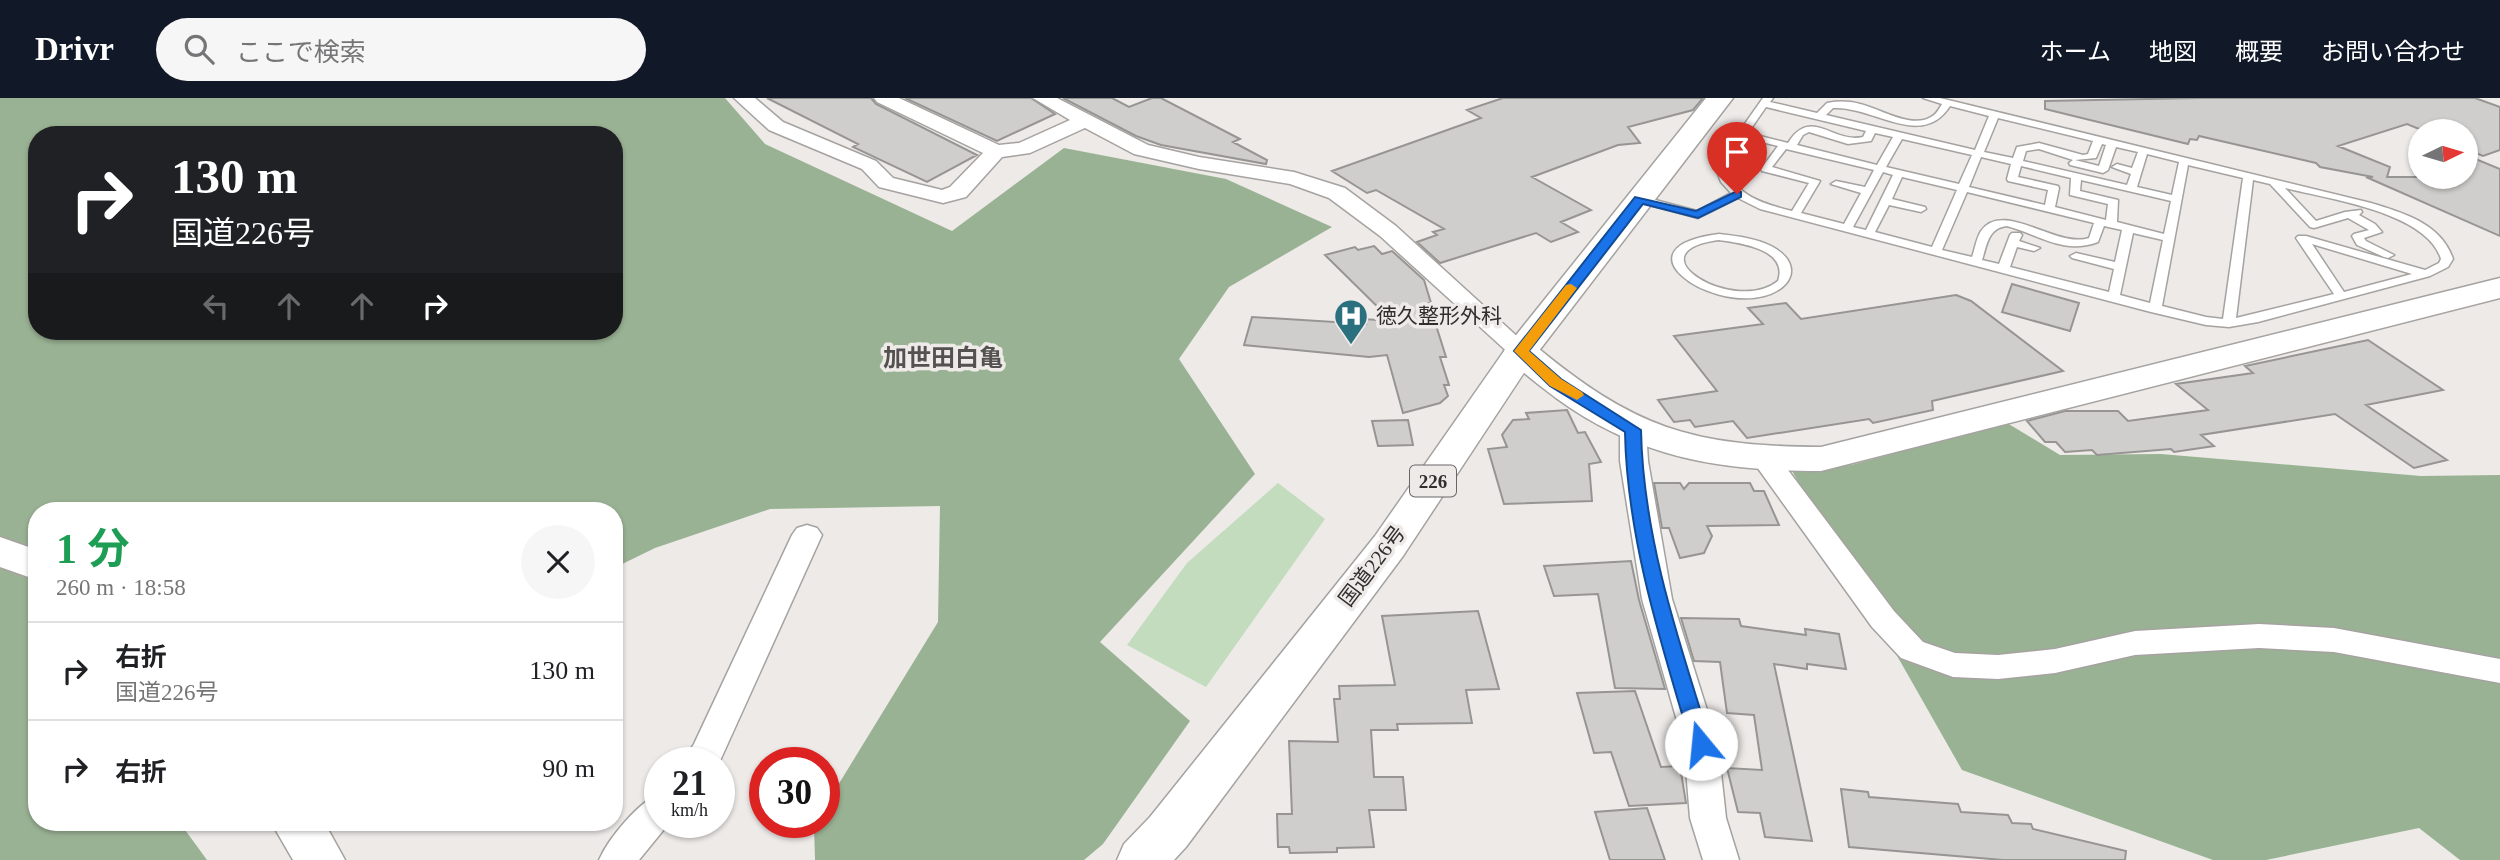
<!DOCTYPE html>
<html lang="ja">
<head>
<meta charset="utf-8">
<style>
  :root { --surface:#fff; --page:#f6f6f6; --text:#202124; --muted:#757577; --line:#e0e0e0; --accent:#111827 }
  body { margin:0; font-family:"Times New Roman","Noto Sans JP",serif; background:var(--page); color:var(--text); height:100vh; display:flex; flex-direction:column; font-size:26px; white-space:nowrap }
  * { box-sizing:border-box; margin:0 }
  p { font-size:23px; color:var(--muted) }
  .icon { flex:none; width:38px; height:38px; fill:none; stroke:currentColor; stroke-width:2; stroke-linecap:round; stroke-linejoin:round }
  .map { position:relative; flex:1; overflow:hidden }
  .sheet { position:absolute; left:28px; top:404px; width:595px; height:329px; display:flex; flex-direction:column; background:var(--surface); border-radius:28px; box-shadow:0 2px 5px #0004 }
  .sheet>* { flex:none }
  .top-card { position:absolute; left:28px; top:28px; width:595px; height:214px; border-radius:28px; box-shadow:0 2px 5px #0004; background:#202124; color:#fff; overflow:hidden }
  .needle { width:46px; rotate:85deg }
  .fabs { position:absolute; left:2408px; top:21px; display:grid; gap:14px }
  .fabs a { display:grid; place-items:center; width:70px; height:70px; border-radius:50%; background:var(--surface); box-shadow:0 2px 5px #0004; font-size:35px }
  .speed { position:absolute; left:644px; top:649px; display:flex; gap:14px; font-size:35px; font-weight:700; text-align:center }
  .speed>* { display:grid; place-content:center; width:91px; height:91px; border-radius:50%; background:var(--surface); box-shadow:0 2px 5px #0004; line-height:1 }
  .speed small { font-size:18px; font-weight:400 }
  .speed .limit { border:10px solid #d22; background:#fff; color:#111 }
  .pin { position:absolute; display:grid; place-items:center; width:60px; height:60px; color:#fff; margin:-72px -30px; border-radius:50% 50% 50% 0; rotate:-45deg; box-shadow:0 0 7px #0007 }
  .pin .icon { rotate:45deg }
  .me { position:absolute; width:77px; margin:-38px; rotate:343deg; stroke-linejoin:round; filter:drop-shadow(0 0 5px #0008) }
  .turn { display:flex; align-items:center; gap:24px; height:147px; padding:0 28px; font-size:32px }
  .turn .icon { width:91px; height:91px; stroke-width:2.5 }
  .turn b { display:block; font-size:49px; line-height:60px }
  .lanes { display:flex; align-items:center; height:66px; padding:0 28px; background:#0003; justify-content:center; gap:35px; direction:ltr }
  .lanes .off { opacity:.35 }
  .round { display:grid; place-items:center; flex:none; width:74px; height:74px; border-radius:37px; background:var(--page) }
  .summary { display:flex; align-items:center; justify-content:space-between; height:119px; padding:0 28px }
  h1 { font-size:42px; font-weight:700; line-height:52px; color:#1e9e55 }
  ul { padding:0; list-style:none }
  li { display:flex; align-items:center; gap:21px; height:98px; padding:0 28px; border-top:2px solid var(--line) }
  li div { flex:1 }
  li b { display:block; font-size:26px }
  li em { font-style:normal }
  header { display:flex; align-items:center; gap:42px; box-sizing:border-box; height:98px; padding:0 35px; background:var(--accent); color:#fff }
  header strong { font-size:33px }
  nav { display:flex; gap:38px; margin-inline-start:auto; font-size:24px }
  .search { width:490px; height:63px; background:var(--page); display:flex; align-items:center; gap:18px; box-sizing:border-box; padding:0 24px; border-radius:38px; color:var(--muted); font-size:26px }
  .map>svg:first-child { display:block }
  .green { fill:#c3dcbe }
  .forest { fill:#9ab294; fill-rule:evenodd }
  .building { fill:#d0cecc; stroke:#979593; stroke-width:2 }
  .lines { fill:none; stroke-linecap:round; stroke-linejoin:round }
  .lane-casing { stroke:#a5a2a0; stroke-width:3 }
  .street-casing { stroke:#a5a2a0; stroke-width:3 }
  .secondary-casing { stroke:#a5a2a0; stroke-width:3 }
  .highway-casing { stroke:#a5a2a0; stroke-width:3 }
  .lane { fill:#fff; fill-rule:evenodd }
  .street { fill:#fff; fill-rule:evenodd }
  .secondary { fill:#fff; fill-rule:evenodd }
  .highway { fill:#fff; fill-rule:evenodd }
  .route { fill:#1a73e8; stroke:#114b97; stroke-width:2 }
  .slow { fill:#f59e0b }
  .labels { text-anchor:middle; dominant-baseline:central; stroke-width:7; stroke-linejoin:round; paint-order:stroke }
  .shield { fill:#edeae8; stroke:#696766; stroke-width:2 }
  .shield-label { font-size:19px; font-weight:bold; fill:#302f2e }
  .poi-label { font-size:21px; fill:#302f2e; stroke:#edeae8; text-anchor:start }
  .street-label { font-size:21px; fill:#302f2e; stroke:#edeae8 }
  .quarter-label { font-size:24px; font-weight:bold; fill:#545250; stroke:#edeae8 }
</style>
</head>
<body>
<header>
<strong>Drivr</strong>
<div class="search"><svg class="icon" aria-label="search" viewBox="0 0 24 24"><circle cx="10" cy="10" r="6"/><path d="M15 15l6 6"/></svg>ここで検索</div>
<nav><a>ホーム</a><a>地図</a><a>概要</a><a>お問い合わせ</a></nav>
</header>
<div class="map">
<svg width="2500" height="762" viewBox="0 0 2500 762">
  <rect width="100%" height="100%" fill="#edeae8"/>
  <path class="green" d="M1278,385L1325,421L1206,589L1127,547L1187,465Z"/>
  <path class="forest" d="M0,0H725L765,46L952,133L1064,50L1226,81L1332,129L1229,189L1179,261L1255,376L1100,544L1190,623L1103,746L1084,762H815L814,727L816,725L824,724V710L938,524L940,408L770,411L655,450L614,470V413H37V724L180,725L207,762H0ZM37,37H614V233H37Z
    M2007,325L2060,357L2161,356L2421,378L2500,377V762H2460L2419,730L2266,762H2213L1962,672L1792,373L1851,367Z"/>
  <path class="building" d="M767,0H871L876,6L977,57L927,84L853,49L858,46Z
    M905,0H1031L1055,16L997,43Z
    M1063,0H1112L1129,9L1152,0H1161L1240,41L1233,44L1267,62L1266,66L1161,47L1136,38Z
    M1503,0H1703L1693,12L1628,29L1640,45L1618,47L1532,79L1591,112L1561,124L1578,134L1551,144L1536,135L1440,165L1417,144L1437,137L1433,134L1444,131L1376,92L1367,95L1332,73L1481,20L1467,12Z
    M2199,0H2475L2500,9V52L2483,58L2466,51V33H2424L2407,26L2338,48L2390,69L2387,79H2466V57L2500,71V138L2366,79H2373L2320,69L2316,65L2199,38L2197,42L2190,41L2188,46L2045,11V3Z
    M1374,148L1382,156L1392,153L1424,182L1431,205H1429L1446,259H1440L1449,287H1444L1448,298L1440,305L1403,315L1387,257L1369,259L1244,247L1252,219L1366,226L1364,221L1392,223L1325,157L1355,149L1358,152Z
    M2012,186L2079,205L2070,233L2002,214Z
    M1956,197L1971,203L2063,273L1932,303L1933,312L1873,325L1869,321L1747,340L1733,323L1695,329L1690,322L1674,324L1658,302L1717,293L1674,238L1763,226L1748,210L1786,205L1801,221Z
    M2368,242L2443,292L2366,307L2447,362L2414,370L2335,316L2201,337L2214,348L2174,354L2171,351L2097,357L2092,352L2065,354L2056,344H2045L2027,323L2065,313H2118L2128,323L2208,312L2176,286L2253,275L2245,268Z
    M1567,312L1578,335L1585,334L1601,364L1589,366L1592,403L1504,406L1488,351L1507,349L1502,337L1513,322L1529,321L1526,315Z
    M1408,322L1413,347L1378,348L1372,323Z
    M1654,385H1680L1684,391L1689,385H1750L1754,393H1764L1779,427L1707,428L1712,438L1704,455L1680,460L1669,430H1662Z
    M1631,463L1639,502L1665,591L1615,590L1598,496L1554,498L1544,468Z
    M1478,513L1499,591L1466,592L1472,625L1397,626L1398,632H1371L1374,679H1403L1406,712H1369L1374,749L1337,750V754L1290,755L1289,749H1278L1277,716H1292L1289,643L1338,644L1334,601H1340L1339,588L1395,587L1382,518Z
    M1681,520L1739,521L1741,528L1806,537L1805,531L1839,536L1846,571L1807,566V571L1774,566L1812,743L1765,739L1760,715L1738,714L1727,670L1762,672L1754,617L1727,615L1720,564L1694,563Z
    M1635,593L1661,669L1680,668L1686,705L1629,708L1611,654L1594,655L1577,595Z
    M1841,691L1868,694L1869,699L1958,706L1961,714L2008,717L2012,725L2031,726L2033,731L2126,753L2125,762H2003L1849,749Z
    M1647,710L1665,762H1610L1595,714Z"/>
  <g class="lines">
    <g class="lane-casing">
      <path id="lane" d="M1763,0H1773L1770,4L1817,15L1827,5C1838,3 1849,3 1860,6C1881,11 1911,31 1931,19C1936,17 1939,11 1942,6L1923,0H1940L2371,105C2403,115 2441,125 2453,161L2448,169L2430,178L2258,224L2229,229L2206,227L2151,214L1760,111L1738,100L1698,120L1636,103V99L1640,98L1697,113L1731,95L1721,84L1715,68ZM1950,8L1989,18L1975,52L1826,17L1833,10C1874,8 1922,52 1950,8ZM1766,9L1866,33L1863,39C1833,46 1811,8 1788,45L1748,35ZM1998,20L2093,43L2088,56L2083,57L2039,45L2017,49L2013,60L1984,54ZM1809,34L1848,46L1871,43L1875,35L1893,39L1877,67L1797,47L1803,37ZM1745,40L1778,48L1761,71L1762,73L1809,85L1792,113C1764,106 1735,98 1725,68ZM1902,41L1972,57L1959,86L1886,69ZM2102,46L2106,47L2099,68L2075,62L2096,60ZM2116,49L2138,54L2132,70L2117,66L2112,69L2131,76L2127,87L2023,63L2026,53L2039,51L2073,62L2069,65L2070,67L2103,75L2108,72ZM1786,51L1874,72L1865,89L1836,83L1831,86L1861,95L1844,126L1801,115L1820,83L1772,69ZM2147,56L2179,64L2172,97L2137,89ZM1981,59L2011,66L2007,81L2008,83L2048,92L2045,107L1969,89ZM2188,67L2243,80L2223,221L2206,219L2162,208ZM2021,68L2071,80L2070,97L2108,106L2106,122L2055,109L2059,90L2058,88L2018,79ZM1883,74L1893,77L1866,132L1853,129ZM1902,79L1957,92L1932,149L1875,134L1889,107L1921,114L1926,111L1925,109L1892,101ZM2081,82L2171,103L2164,136L2117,124L2118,102L2080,93ZM2253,82L2270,86L2310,129L2314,130L2348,120L2369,132L2354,136L2352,138L2357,147L2384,159L2388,160L2394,157L2366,143L2364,140L2382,134L2375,126L2359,117L2362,114L2361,112L2345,114L2316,123L2285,90C2328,101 2427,114 2441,161L2439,165L2425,172L2306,138H2298L2296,140L2334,196L2236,220ZM1967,94L2094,125L2089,140C2057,151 2003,101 1981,133C1976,141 1975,151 1972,159L1942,152ZM2007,128C2040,137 2063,157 2098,144L2104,128L2122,132L2115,164L2076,155L2070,158L2072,160L2114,171L2109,194L2010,169L2017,149L2034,153L2040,150L2019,143L2022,137L2020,135H2012L2010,137L1999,166L1982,162C1987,147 1988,130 2007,128ZM2133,135L2163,142L2150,205L2120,197ZM2312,146L2412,176L2344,194Z
        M1719,136C1736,138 1755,140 1771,148C1802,164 1795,190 1764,198C1707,213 1616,149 1719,136ZM1719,142C1740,145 1789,151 1778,183C1735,218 1629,154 1719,142Z"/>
    </g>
    <g class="street-casing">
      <path id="street" d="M734,0H755L783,24L876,63L893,80L942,92L950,89L983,55L877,4L874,0H899L999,47L1019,45L1070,22L1033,0H1057L1148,47L1199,59L1294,74L1345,90L1396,128L1533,253L1530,258L1521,260L1512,258L1380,138L1329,100L1290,86L1199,71L1134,56L1085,30L1030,55L1002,59L966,99L943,105L879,89L862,71L769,32Z
        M1633,324L1642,326L1646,332L1648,363L1672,501L1718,647L1726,720L1739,762H1703L1690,720L1684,647L1642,501L1620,363V332L1624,326Z
        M1766,353L1776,356L1894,513L1923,544L1955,555L1998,557L2055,551L2135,533L2259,526L2334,530L2500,561V585L2334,554L2259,550L2135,557L2055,575L1998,581L1953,579L1901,560L1872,529L1752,362L1756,356Z
        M807,427L817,430L822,437L719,665H682L694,646L792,437L797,430Z
        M660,696V724H670L639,762H599C608,741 639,703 660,696Z"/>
    </g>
    <g class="secondary-casing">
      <path id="secondary" d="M2500,180V200L1821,373C1721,373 1638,360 1556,300C1538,286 1516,271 1504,253L1509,246L1521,243L1533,246C1634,330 1690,348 1821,349Z
        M0,439L37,452V482L0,469Z
        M271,724H324L345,762H293Z"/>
    </g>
    <g class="highway-casing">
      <path id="highway" d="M1706,0H1733L1535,258L1403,458L1186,749L1174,762H1117L1124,746L1150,719L1375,438L1509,246Z"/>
    </g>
    <use href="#lane" class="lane"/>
    <use href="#street" class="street"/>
    <use href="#secondary" class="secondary"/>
    <use href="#highway" class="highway"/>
  </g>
  <path class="route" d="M1737,93L1741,94V99L1698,120L1643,106L1529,253L1561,281L1641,332C1643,440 1679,544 1711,646L1708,652L1701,654L1694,652L1691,646C1661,545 1627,441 1625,334L1550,288L1514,253L1635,99L1696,113Z"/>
  <path class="slow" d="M1571,186L1577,190L1529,253L1561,281L1582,294L1584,297L1577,302L1550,288L1514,253L1566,187Z"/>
  <defs>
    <g id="hospital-pin" transform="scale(1.75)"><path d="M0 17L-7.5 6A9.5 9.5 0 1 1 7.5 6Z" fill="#2a707e" stroke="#edeae8"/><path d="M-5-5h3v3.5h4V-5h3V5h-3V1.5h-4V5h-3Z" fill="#fff"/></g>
  </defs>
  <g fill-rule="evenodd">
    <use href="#hospital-pin" x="1351" y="218"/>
  </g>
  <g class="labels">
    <rect class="shield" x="1410" y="367.5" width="46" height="31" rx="5"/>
    <g class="shield-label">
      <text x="1433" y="383">226</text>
    </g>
    <g class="poi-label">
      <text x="1376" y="218">徳久整形外科</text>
    </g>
    <g class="street-label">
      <text transform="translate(1372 468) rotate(-53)">国道226号</text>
    </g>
    <g class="quarter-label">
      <text x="943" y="260">加世田白亀</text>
    </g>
  </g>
</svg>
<div class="fabs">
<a><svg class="needle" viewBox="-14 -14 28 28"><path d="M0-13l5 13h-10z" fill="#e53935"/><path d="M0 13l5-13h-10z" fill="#757577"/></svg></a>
</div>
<div class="speed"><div>21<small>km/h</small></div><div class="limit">30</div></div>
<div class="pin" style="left:1737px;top:96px;background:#d93025"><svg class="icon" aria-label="arrive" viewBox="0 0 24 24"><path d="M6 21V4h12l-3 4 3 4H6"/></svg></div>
<svg class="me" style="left:1701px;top:646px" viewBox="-20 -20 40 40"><circle r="19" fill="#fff"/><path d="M0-13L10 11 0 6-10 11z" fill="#1a73e8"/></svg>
<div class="top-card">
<div class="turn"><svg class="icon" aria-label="right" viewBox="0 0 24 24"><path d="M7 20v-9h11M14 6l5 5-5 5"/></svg><div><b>130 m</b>国道226号</div></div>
<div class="lanes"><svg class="icon off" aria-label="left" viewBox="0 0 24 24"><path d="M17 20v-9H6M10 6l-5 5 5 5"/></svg><svg class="icon off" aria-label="ahead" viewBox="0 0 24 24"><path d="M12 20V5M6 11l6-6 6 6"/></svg><svg class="icon off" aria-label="ahead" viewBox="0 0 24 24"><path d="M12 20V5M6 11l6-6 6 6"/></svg><svg class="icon" aria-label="right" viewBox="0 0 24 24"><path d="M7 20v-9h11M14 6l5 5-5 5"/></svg></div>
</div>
<section class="sheet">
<div class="summary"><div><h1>1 分</h1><p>260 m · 18:58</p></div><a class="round"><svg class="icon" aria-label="close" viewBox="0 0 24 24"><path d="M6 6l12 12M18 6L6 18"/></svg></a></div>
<ul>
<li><svg class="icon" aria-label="right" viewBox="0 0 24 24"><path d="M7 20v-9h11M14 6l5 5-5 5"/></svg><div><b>右折</b><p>国道226号</p></div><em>130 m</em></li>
<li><svg class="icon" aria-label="right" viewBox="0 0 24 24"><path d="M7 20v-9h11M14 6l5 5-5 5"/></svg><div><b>右折</b></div><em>90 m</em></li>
</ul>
</section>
</div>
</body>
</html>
